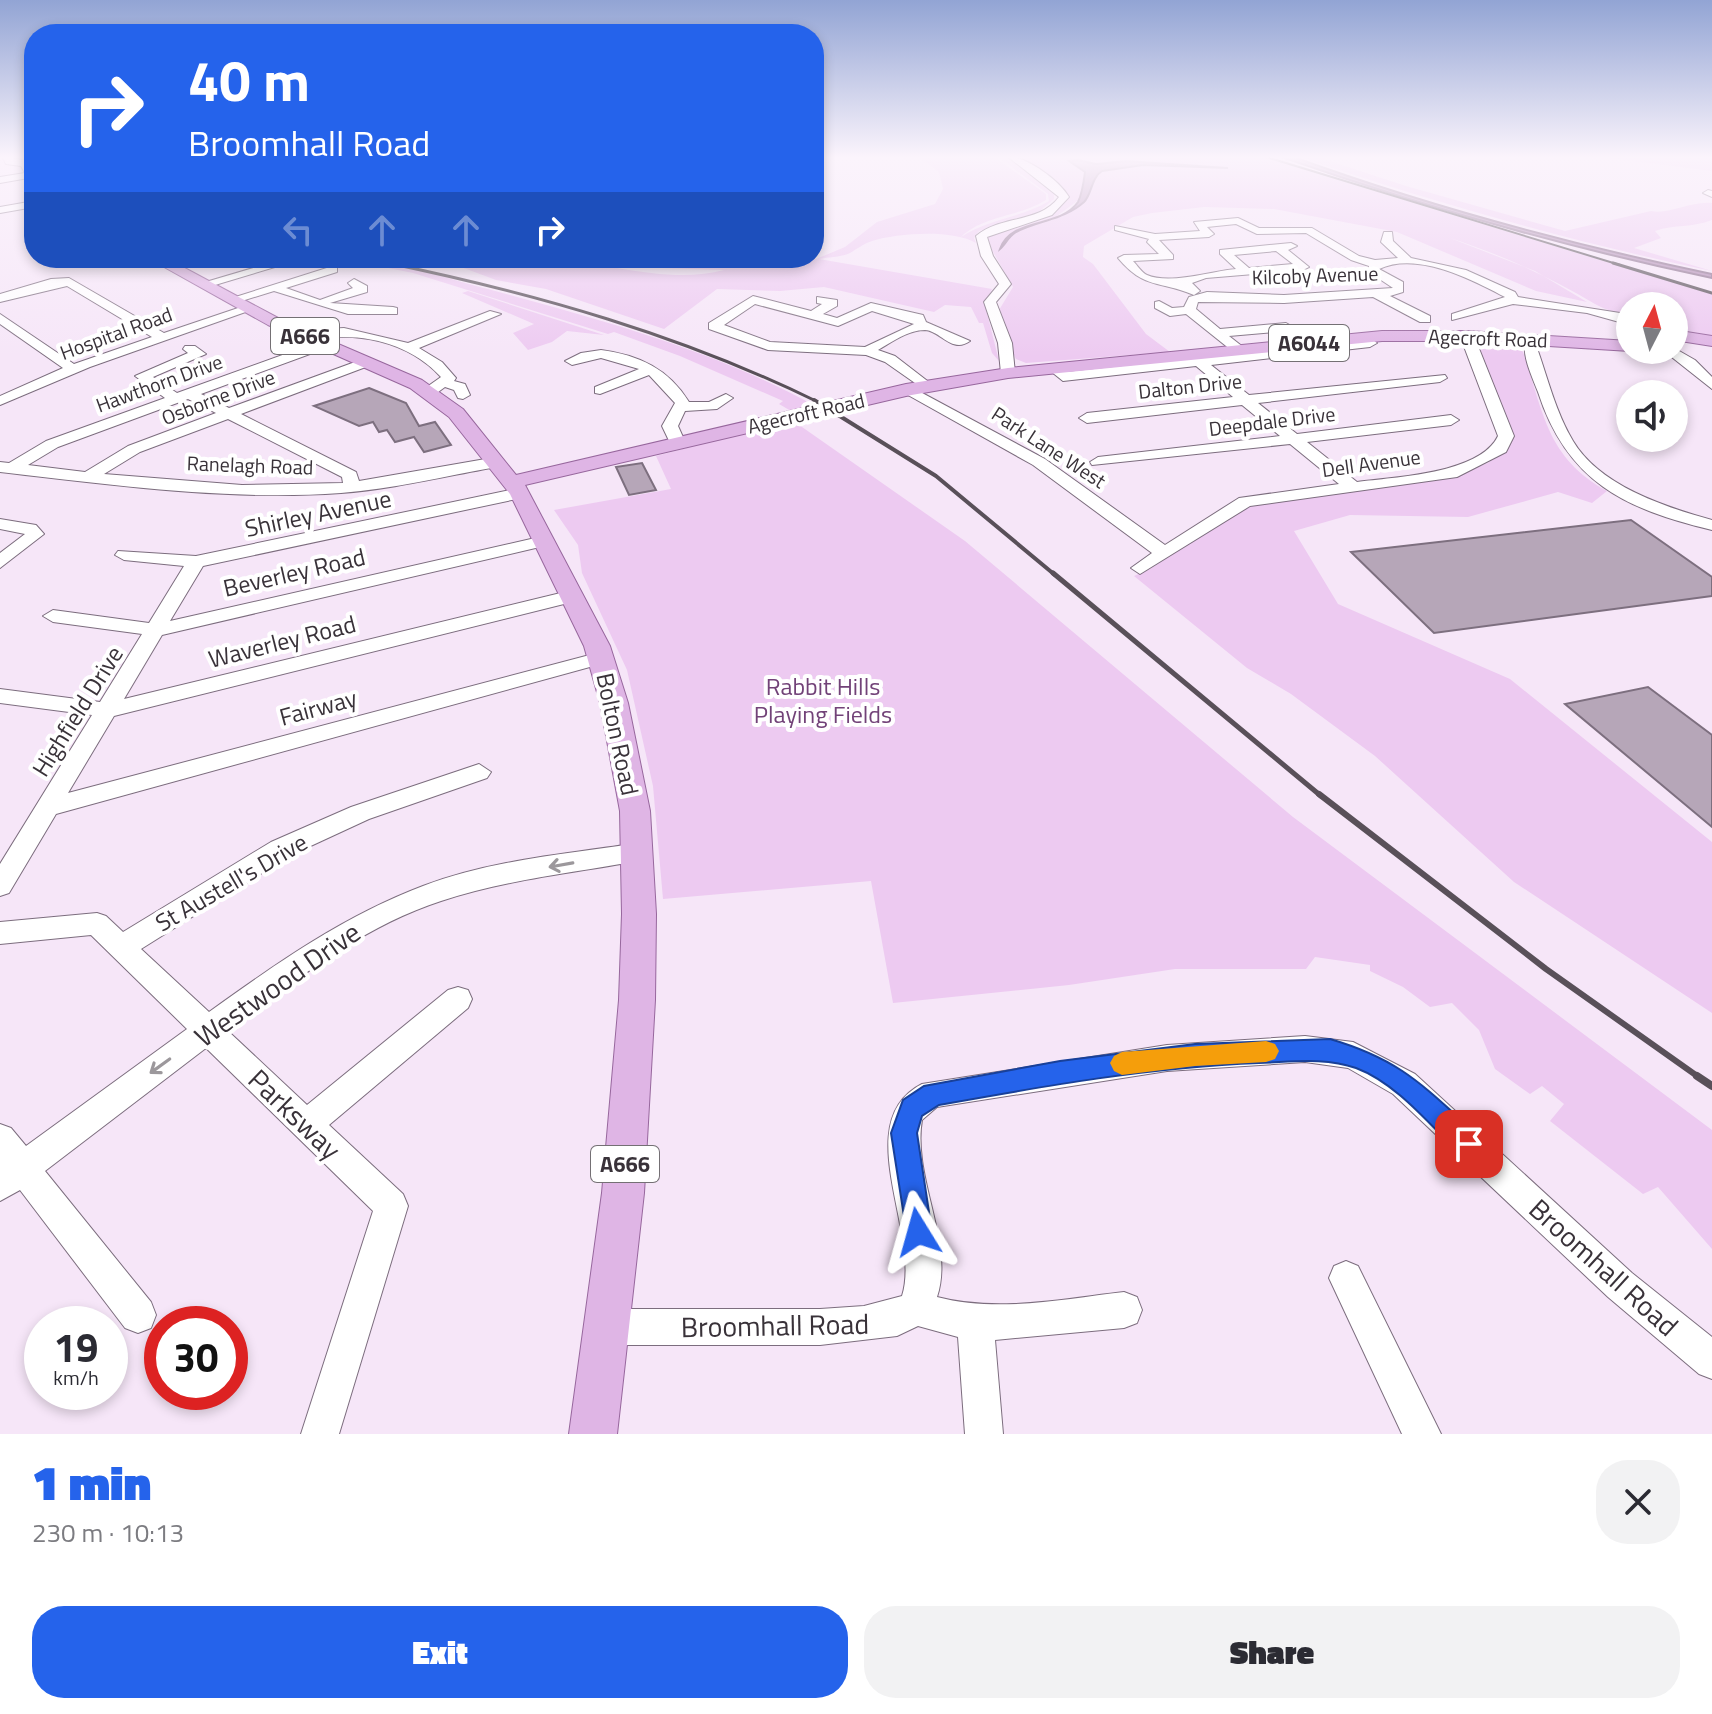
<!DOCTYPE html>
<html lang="en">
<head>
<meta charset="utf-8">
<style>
  :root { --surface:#fff; --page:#f2f2f3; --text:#2b2b33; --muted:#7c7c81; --accent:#2563eb }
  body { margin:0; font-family:"Titillium Web",sans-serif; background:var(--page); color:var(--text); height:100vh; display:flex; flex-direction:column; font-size:30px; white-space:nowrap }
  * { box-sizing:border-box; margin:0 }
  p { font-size:26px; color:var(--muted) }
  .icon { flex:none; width:44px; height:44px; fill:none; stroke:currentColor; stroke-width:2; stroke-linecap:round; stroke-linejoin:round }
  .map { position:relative; height:1434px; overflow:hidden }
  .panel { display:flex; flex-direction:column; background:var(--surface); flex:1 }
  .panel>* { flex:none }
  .banner { position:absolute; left:24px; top:24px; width:800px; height:244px; border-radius:32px; box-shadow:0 4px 12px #0003; background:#2563eb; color:#fff; overflow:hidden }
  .needle { width:52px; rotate:6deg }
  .controls { position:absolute; left:1616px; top:292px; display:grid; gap:16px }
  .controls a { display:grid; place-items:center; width:72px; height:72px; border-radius:50%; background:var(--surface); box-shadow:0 4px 12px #0003; font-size:40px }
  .speed { position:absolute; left:24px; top:1306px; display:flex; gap:16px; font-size:40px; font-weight:700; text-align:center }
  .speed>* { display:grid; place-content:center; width:104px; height:104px; border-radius:50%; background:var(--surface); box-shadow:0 4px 12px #0003; line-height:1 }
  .speed small { font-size:20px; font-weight:400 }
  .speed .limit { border:12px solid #d22; background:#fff; color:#111 }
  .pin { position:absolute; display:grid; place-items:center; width:68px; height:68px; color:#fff; margin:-34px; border-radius:16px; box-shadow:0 4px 12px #0006 }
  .me { position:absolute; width:88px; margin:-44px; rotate:352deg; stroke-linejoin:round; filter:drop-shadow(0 0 6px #0008) }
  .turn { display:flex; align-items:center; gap:28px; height:168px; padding:0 32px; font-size:36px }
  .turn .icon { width:104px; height:104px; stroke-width:2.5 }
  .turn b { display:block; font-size:56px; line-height:68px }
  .lanes { display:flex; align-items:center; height:76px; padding:0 32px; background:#0003; justify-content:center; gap:40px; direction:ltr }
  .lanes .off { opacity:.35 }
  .round { display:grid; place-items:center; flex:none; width:84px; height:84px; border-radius:32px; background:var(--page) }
  .summary { display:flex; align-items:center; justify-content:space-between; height:136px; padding:0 32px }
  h1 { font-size:48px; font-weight:800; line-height:60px; color:var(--accent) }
  .primary-button { display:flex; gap:16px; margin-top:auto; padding:16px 32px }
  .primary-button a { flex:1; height:92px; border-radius:32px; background:var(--accent); color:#fff; font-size:32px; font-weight:800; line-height:92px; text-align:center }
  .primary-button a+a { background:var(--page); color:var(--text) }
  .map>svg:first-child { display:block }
  .green { fill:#edcaf1; fill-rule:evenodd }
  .water { fill:#b18cb5; stroke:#8d7190; stroke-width:2 }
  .building { fill:#b6a6b8; stroke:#7d6f7f; stroke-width:2 }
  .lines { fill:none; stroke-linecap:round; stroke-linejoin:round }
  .minor-casing { stroke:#7c6d7e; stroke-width:2 }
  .major-casing { stroke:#97679d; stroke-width:2 }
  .minor { fill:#fff; fill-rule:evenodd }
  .major { fill:#dfb5e5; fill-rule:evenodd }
  .rail-far5 { stroke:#595059; stroke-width:2 }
  .rail-far4 { stroke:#595059; stroke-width:3 }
  .rail-far3 { stroke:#595059; stroke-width:4 }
  .rail-far2 { stroke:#595059; stroke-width:5 }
  .rail-far1 { stroke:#595059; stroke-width:6 }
  .rail { stroke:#595059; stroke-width:8 }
  .oneway { stroke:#9c989c }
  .route { fill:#2563eb; stroke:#184099; stroke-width:2 }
  .slow { fill:#f59e0b }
  .labels { text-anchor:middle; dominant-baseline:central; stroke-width:8; stroke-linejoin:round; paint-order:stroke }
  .far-street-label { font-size:20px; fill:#393239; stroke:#fff }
  .shield { fill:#fff; stroke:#747074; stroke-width:2 }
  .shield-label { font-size:22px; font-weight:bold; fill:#393239 }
  .street-label { font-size:24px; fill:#393239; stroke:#fff }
  .park-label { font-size:24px; fill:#724278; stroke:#fff }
  .near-street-label { font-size:28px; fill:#393239; stroke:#fff }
</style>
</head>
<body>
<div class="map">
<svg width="1712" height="1434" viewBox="0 0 1712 1434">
  <rect width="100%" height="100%" fill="#f6e6f8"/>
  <path class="green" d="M918,156H993L1046,194V200C1019,217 984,215 961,237C988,219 1021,218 1049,201L1048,194L997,156H1005L1054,189V199L1035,215L979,231L974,238L976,243C953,229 897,233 872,241C863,244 857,249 850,253C842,257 829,257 819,259L992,289L985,305L999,361L992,353L983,323H979L971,307L945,305L934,312L824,287L780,291L717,289L664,329L546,289L496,280L461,267L416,258C461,258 515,252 559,258C609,265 674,284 724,270L631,267L573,258L682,266L816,259L845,247L877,222L935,204L943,189L939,172Z
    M1016,156H1259L1712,294V337L1674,331V306H1630V318C1619,313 1605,310 1595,304C1548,276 1502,255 1450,238L1535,271L1587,302L1536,291L1397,232L1274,209L1204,207L1152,213L1133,217L1084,246L1083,257L1093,264L1146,334L1170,352L1026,363L1016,359C1011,349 1003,323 999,310L1013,287L988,243V236C1011,228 1057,222 1067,197L1064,189ZM1078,160L1206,169L1143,165L1102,171L1070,212L1050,221L1080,199L1085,172L1071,162Z
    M1297,156H1314L1406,186L1565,231L1651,211C1669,215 1690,201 1712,203V220C1692,228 1675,224 1655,231L1661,238L1634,248L1712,271C1571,242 1433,202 1297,156Z
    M1593,156H1712V171Z
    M339,258C389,258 440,277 488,289C601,320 712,349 815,406L791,411L779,404L783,401L680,356L614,332L608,334L413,273Z
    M468,291L604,335L567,331L552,342L528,350L513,333L534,324L462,293Z
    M1474,344L1519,348L1523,352C1544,413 1546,457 1607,491L1592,503L1558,492L1468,517L1350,515L1294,531L1338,604L1510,679L1712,842V1013L1514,882L1375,756L1291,694L1247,668L1134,576L1150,569L1247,504L1444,479L1488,463L1512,442Z
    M792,420L965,541L1293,817L1712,1130V1249L1658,1187L1643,1194L1550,1121L1564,1104L1542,1086L1530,1094L1495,1069L1479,1030L1452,1003L1430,1007L1403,987L1370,971V965L1315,957L1306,969H1175L1069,985L893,1003L871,881L663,899L653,786L627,670L582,573L578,545L554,510L671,489L656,456Z"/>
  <path class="water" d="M1279,156H1291C1428,206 1569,244 1712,274V278C1565,247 1421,206 1279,156Z
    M1078,160L1096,164L1126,161L1228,168L1143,165L1102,171C1091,178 1092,194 1084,202C1064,220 1038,220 1016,232C1008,237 1005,245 1000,249C1011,217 1059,229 1078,202C1081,196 1084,180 1085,172L1069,161Z"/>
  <path class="building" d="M369,388L406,403L419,426L435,422L451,445L424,452L414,437L395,442L387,430L379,432L373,422L359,426L314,406Z
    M642,463L656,490L629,495L616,467Z
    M1631,520L1712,577V596L1434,633L1351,552Z
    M1648,687L1712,735V827L1565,704Z"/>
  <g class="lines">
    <g class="minor-casing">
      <path id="minor" d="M2,156L27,161L34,177L0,183V177L25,173L21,166L6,164Z
        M1007,156C1026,156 1059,180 1069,197L1052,215L987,237L993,256L1011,284L996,302L1012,343L1015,373L1008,377L1001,373L998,343L984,302L999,284L981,256L976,236C1000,215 1039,224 1059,197Z
        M1708,190L1712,191V197L1703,193Z
        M34,201V207L0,213V207Z
        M1238,218L1259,228H1312L1359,256L1375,260L1398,258L1381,242L1384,232H1392L1393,241L1411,258L1466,270L1515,292L1518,297L1620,313L1630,317V325L1587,313L1513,304L1452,320V314L1505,297C1471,279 1417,251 1379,269L1403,282V292L1390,296L1430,316V322H1420L1373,297L1284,303L1198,302L1196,309L1220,329L1286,323L1293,327L1286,331L1229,336L1243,347L1242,353L1359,340V335L1364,334L1377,343L1370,347L1211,365L1249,395L1445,375L1447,378L1440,382L1258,403L1297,434L1451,415L1459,420L1451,425L1307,442L1357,482C1394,477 1480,474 1498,436L1460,336L1462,333L1474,336L1514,436L1506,452L1457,477L1250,506L1140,574L1131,568L1152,553L1033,465L899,390L911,387L1045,459L1165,545L1239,498L1339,484L1290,444L1092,465L1090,462L1098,457L1280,436L1242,405L1087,423L1079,418L1087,413L1233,397L1196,366L1063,381L1048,369L1055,365L1066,372L1236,354L1186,314L1170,316L1155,308V302L1159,301L1172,308L1184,307L1189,297L1207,292L1284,295L1393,288L1369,272V266L1351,260L1306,233L1257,234L1236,224L1207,227L1214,234L1209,237L1159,240L1173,255V259L1133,261C1137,265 1142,273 1147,275C1170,285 1212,271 1236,269L1220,254V250L1291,243L1297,246L1288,250L1309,267L1303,270L1206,278L1192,283L1200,291L1194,295C1159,280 1145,290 1118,258L1124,255L1159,254L1147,242L1149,239L1115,230V226L1155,234L1200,231L1194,222ZM1276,251L1293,264L1249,268L1234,255Z
        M114,258H133L104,267L98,264Z
        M287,258L295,261L205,288L199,284Z
        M333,266L337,268V272L286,288L320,300L353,288L348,283L354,279L367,286V292L330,303L393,307L397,308V314H348L274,291L232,304L226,300Z
        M69,278L164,333L244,306L254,309L90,367L0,405V396L63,368L0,324V314L74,364L152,337L67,286L0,302V294L51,279Z
        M753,296L811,311L822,304L817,303V297L837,300V306L823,314L837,318L871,303L923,315L926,322L970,341C952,354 941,331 925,330C908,330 892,342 878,350L895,356L930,383L932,386L925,390L885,362L866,355L768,350L709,329V323ZM755,304L838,326L872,311L914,324L865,347L770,342L724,325Z
        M490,311L501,314L419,348L442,362L456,378L454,381L465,384L470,395L463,399L458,398L454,390L445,387L434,395H424V389L441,377C408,341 355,330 308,341L301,337L325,329L344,328L408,343Z
        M324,340L329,341V347L201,394L229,408L366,358L373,362L371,365L241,414L356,472L359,481L497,457L505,462L497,467C445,476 393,489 341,493C227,501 113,485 0,472V462L9,463L46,441L165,398L135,376L188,353L183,349L185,346H195L206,354L153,377L177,393ZM188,399L216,413L128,446L85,472L28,465L58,447ZM228,419L342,477L343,483L242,485L104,474L140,452Z
        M1525,345L1537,348C1548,379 1556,413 1573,441C1600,486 1665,507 1712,520V530C1625,509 1567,482 1538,392C1533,379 1523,358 1525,345Z
        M1674,348L1695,360L1712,377V389L1664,351Z
        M601,350C639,355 669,369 689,402H709L726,394L733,398L717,409L685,411L678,426L686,444L672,447L662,426L675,403L649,375L600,394L595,393V387L639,369L601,358L572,365L565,361L581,353Z
        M520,488L526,489V497L203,566L170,621L544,536L553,541L544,546L162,635L124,699L573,590L580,592L583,596L580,600L114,716L68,793L601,652L608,654L611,658L608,662L56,814L9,893L0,896V864L92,715L0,703V689L100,702L142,634L53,622L43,616L53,610L149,623L184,566L124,560L115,555L118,551L196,556Z
        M0,519L36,525L44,534L0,568V553L25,534L0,529Z
        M479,764L491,772L487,778L369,819L289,856L141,949L209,1012C277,963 344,916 423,886C491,860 567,854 638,843L647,845L651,852L647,859L638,861C572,873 504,880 441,901C361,927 294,981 228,1031L307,1105L448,990L458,987L468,990L472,999L468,1008L329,1125L403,1194L408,1206L339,1434H301L373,1211L206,1048L45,1171L151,1302L156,1315L151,1328L138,1333L125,1328L20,1190L0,1201V1124L11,1128L26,1146L187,1029L91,935L0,944V922L97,913L106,916L123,932L271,842L351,807Z
        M1305,1036L1353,1042L1415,1074L1632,1273L1712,1337V1379L1699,1374L1608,1297L1393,1094L1348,1068L1305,1062L1167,1071L937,1107L922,1120C912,1177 955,1244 937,1297C998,1313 1063,1299 1124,1292L1137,1297L1142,1310L1137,1323L1124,1328L995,1340L1003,1434H965L958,1337L918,1326L897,1336L820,1345H608L595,1340L590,1327L595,1314L608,1309H820L864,1306L902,1296C922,1234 848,1122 922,1084L1167,1045Z
        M1346,1261L1358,1266L1441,1434H1402L1329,1278L1334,1266Z"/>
    </g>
    <g class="major-casing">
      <path id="major" d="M148,258H166L280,319L422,380L463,409L516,475L906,384L1008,368L1382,331H1467L1630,341V350H1635L1630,351L1467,341H1382L1008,378L906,396L525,485L610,646L628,703L650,811L656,914L655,1000L644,1193L617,1434H569L602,1193L619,1000L622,914L620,811L600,703L584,646L510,494L449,417L410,388L268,325Z
        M1674,330L1712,336V346L1674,340Z"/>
    </g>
    <use href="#minor" class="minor"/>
    <use href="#major" class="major"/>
    <path class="rail-far5" d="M1263,156L1620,265
      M365,258L398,265"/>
    <path class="rail-far4" d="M388,263C537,294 681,335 818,402
      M1613,263L1712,293"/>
    <path class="rail-far3" d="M814,400L936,476L1055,575"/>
    <path class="rail-far2" d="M1053,573L1321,796"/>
    <path class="rail-far1" d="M1319,794L1546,969L1700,1078"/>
    <path class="rail" d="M1697,1076L1712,1086"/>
  </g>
  <defs><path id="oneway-shaft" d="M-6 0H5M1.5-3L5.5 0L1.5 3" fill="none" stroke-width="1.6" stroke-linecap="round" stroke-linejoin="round" transform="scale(2)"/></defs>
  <g class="oneway">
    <use href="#oneway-shaft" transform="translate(561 865) rotate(170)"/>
    <use href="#oneway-shaft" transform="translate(160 1066) rotate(144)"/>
  </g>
  <linearGradient id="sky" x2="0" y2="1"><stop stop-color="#92a4d4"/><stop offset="0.44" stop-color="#fbf4fc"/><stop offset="1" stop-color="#fbf4fc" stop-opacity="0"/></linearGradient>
  <rect width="1712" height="357" fill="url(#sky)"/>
  <path class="route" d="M1330,1039C1402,1060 1424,1087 1478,1135L1482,1144L1478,1153L1469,1156L1459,1153C1429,1124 1396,1083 1356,1068C1325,1057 1292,1062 1259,1063C1151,1067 1045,1086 939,1105L922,1116L917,1133L932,1232L927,1242L918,1246L908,1242L891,1133L903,1100L924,1086L1060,1061L1195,1044Z"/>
  <path class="slow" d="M1266,1041L1275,1044L1279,1051L1275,1059L1266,1062L1195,1066L1122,1075L1114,1071L1110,1063L1114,1056L1122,1052Z"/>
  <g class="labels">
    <g class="far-street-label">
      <text transform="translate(1315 275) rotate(-2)">Kilcoby Avenue</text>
      <text transform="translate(116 333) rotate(-20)">Hospital Road</text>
      <text transform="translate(1488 338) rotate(2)">Agecroft Road</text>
      <text transform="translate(159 383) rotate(-20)">Hawthorn Drive</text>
      <text transform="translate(1190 386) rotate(-6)">Dalton Drive</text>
      <text transform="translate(218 397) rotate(-21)">Osborne Drive</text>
      <text transform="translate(806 413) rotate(-13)">Agecroft Road</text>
      <text transform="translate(1272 421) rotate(-7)">Deepdale Drive</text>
      <text transform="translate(1049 447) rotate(33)">Park Lane West</text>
      <text transform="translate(1371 463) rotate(-8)">Dell Avenue</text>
      <text transform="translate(250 465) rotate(2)">Ranelagh Road</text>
    </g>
    <g class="shield">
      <rect x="271" y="318" width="68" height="36" rx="6"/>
      <rect x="1269" y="325" width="80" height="36" rx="6"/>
      <rect x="591" y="1146" width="68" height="36" rx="6"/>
    </g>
    <g class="shield-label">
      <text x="305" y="336">A666</text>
      <text x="1309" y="343">A6044</text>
      <text x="625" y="1164">A666</text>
    </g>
    <g class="street-label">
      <text transform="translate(318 513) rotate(-12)">Shirley Avenue</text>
      <text transform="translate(294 572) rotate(-13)">Beverley Road</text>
      <text transform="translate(282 641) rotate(-14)">Waverley Road</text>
      <text transform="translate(318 707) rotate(-15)">Fairway</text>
      <text transform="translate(77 711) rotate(-58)">Highfield Drive</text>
      <text transform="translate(618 734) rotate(78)">Bolton Road</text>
      <text transform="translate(231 882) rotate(-30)">St Austell's Drive</text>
    </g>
    <g class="park-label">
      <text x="823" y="686">Rabbit Hills<tspan x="823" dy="28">Playing Fields</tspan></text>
    </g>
    <g class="near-street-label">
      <text transform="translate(277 984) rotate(-35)">Westwood Drive</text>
      <text transform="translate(295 1114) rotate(44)">Parksway</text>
      <text transform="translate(1604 1267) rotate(42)">Broomhall Road</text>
      <text transform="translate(775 1325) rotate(-1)">Broomhall Road</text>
    </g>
  </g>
</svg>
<div class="controls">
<a><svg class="needle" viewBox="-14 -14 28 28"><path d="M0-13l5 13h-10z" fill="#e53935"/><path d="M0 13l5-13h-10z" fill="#7c7c81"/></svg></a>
<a><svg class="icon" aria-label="sound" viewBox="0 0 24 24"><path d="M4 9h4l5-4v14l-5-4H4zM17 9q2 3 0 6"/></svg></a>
</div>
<div class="speed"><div>19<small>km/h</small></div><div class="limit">30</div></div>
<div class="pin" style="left:1469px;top:1144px;background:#d93025"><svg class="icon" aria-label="arrive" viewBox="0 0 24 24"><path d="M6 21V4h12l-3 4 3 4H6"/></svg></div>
<svg class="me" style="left:918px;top:1232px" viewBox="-20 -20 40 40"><path d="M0-17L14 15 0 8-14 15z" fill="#2563eb" stroke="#fff" stroke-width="4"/></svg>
<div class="banner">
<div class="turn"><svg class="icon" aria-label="right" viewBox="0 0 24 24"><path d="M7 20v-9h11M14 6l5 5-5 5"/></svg><div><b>40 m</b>Broomhall Road</div></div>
<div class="lanes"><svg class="icon off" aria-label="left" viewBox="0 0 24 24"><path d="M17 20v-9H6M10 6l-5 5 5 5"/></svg><svg class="icon off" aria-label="ahead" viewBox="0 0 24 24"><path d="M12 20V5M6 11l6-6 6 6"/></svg><svg class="icon off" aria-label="ahead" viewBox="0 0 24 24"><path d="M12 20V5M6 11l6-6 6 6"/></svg><svg class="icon" aria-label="right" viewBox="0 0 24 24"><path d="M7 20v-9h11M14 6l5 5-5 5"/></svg></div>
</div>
</div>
<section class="panel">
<div class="summary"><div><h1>1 min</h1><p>230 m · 10:13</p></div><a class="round"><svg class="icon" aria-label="close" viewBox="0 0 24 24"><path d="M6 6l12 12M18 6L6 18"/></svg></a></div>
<div class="primary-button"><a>Exit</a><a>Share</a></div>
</section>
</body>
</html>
